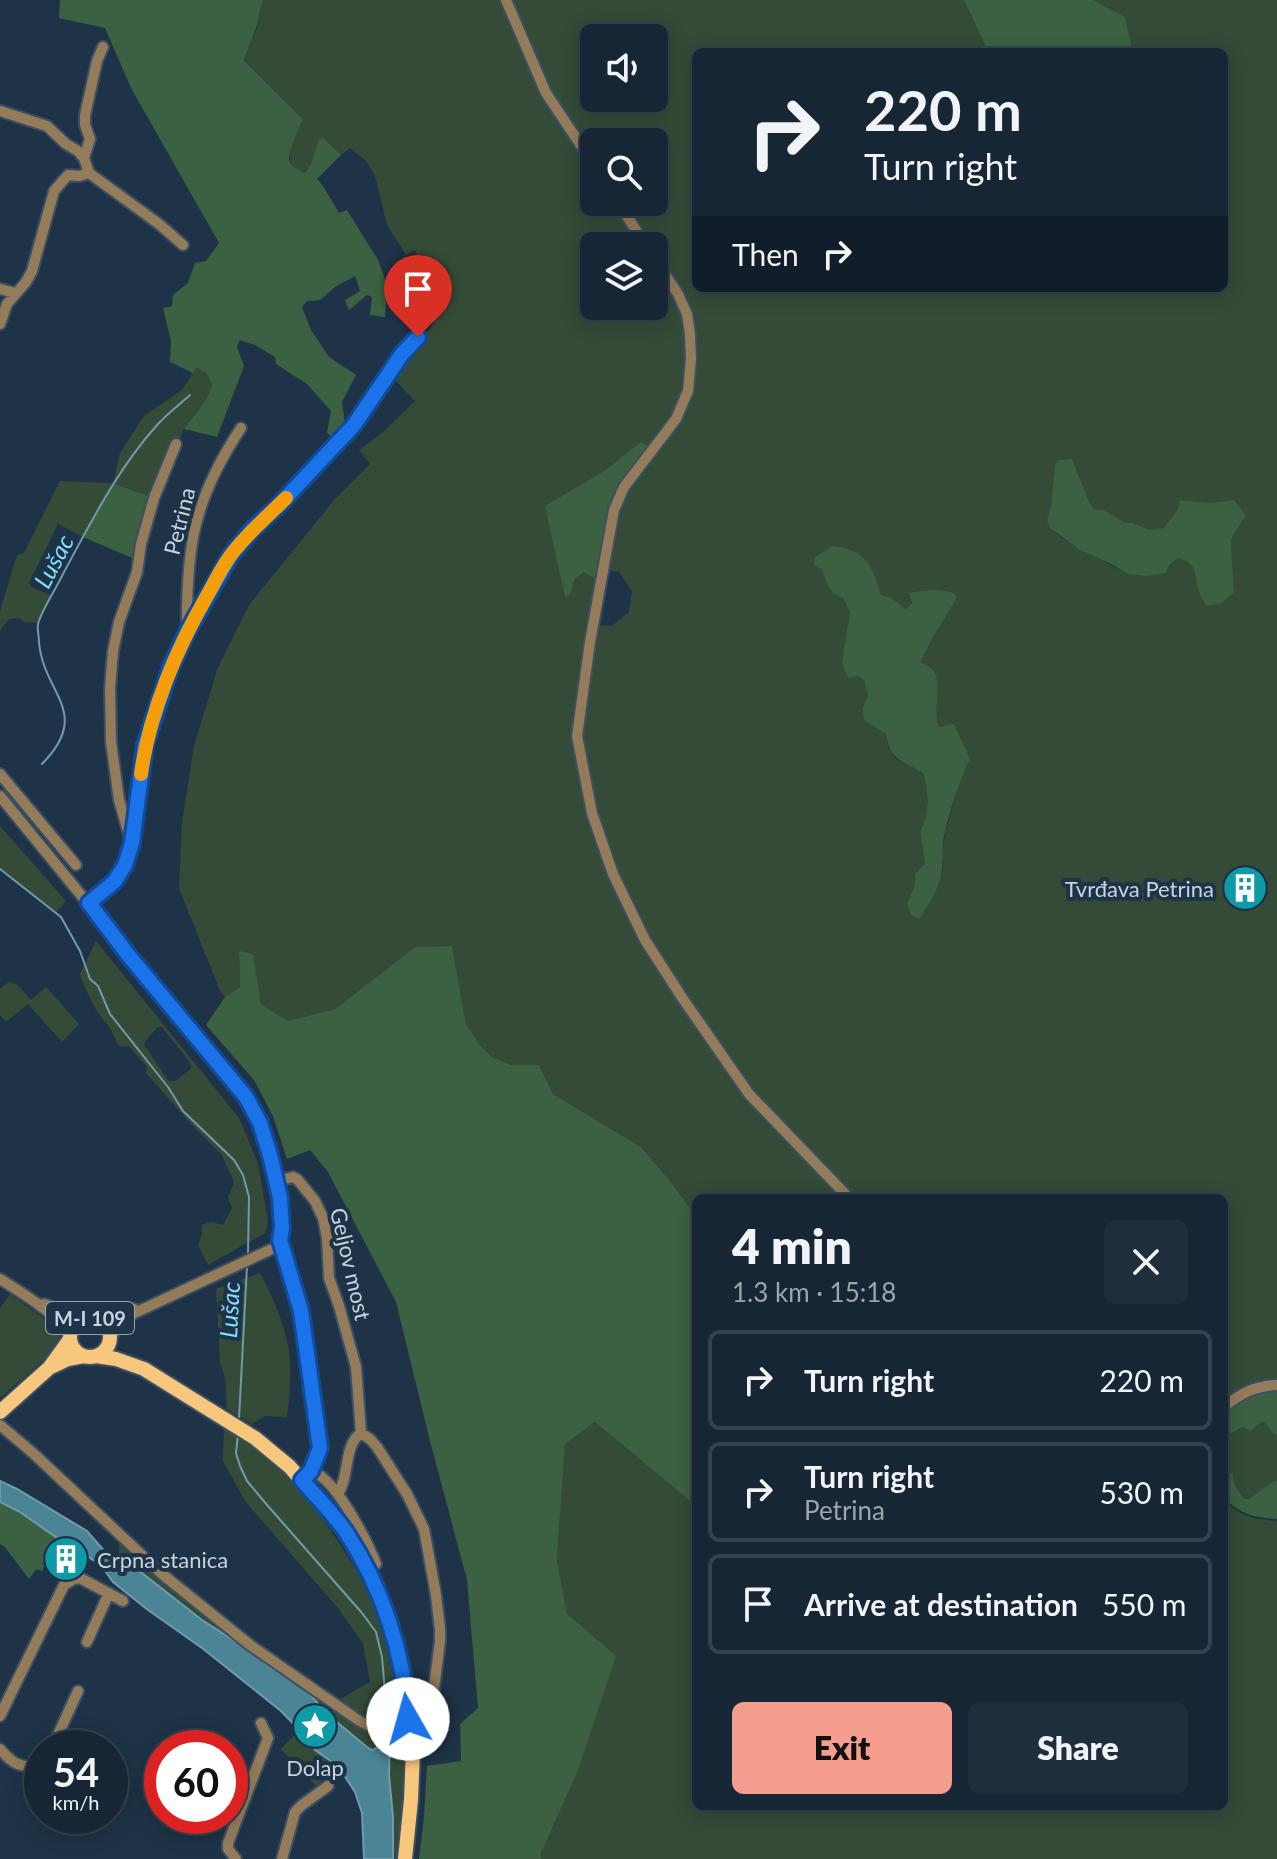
<!DOCTYPE html>
<html lang="en">
<head>
<meta charset="utf-8">
<style>
  :root { --surface:#162635; --page:#1f2e3d; --text:#f1f3f6; --muted:#9ea5ad; --line:#354350; --accent:#f59d8e }
  body { margin:0; font-family:Lato,sans-serif; background:var(--page); color:var(--text); height:100vh; display:flex; flex-direction:column; font-size:30px; white-space:nowrap }
  * { box-sizing:border-box; margin:0 }
  p { font-size:26px; color:var(--muted) }
  .icon { flex:none; width:44px; height:44px; fill:none; stroke:currentColor; stroke-width:2; stroke-linecap:round; stroke-linejoin:round }
  .map { position:relative; flex:1; overflow:hidden }
  .side { position:absolute; left:692px; top:1194px; width:536px; height:616px; display:flex; flex-direction:column; background:var(--surface); border-radius:12px; box-shadow:0 4px 20px #0003,0 0 0 2px var(--line) }
  .side>* { flex:none }
  .hud { position:absolute; left:692px; top:48px; width:536px; height:244px; border-radius:12px; box-shadow:0 4px 20px #0003,0 0 0 2px var(--line); background:#162635; color:var(--text); overflow:hidden }
  .buttons { position:absolute; left:580px; top:24px; display:grid; gap:16px }
  .buttons a { display:grid; place-items:center; width:88px; height:88px; border-radius:12px; background:var(--surface); box-shadow:0 4px 20px #0003,0 0 0 2px var(--line); font-size:40px }
  .speed { position:absolute; left:24px; top:1730px; display:flex; gap:16px; font-size:40px; font-weight:700; text-align:center }
  .speed>* { display:grid; place-content:center; width:104px; height:104px; border-radius:50%; background:var(--surface); box-shadow:0 4px 20px #0003,0 0 0 2px var(--line); line-height:1 }
  .speed small { font-size:20px; font-weight:400 }
  .speed .limit { border:12px solid #d22; background:#fff; color:#111 }
  .pin { position:absolute; display:grid; place-items:center; width:68px; height:68px; color:#fff; margin:-82px -34px; border-radius:50% 50% 50% 0; rotate:-45deg; box-shadow:0 0 8px #0007 }
  .pin .icon { rotate:45deg }
  .me { position:absolute; width:88px; margin:-44px; rotate:353deg; stroke-linejoin:round; filter:drop-shadow(0 0 6px #0008) }
  .turn { display:flex; align-items:center; gap:28px; height:168px; padding:0 40px; font-size:36px }
  .turn .icon { width:104px; height:104px; stroke-width:2.5 }
  .turn b { display:block; font-size:56px; line-height:68px }
  .then { display:flex; align-items:center; height:76px; padding:0 40px; background:#0003; gap:16px; font-size:30px }
  .round { display:grid; place-items:center; flex:none; width:84px; height:84px; border-radius:12px; background:var(--page) }
  .overview { display:flex; align-items:center; justify-content:space-between; height:136px; padding:0 40px }
  h1 { font-size:48px; font-weight:800; line-height:60px }
  .action { display:flex; gap:16px; margin-top:auto; padding:16px 40px }
  .action a { flex:1; height:92px; border-radius:12px; background:var(--accent); color:#111; font-size:32px; font-weight:800; line-height:92px; text-align:center }
  .action a+a { background:var(--page); color:var(--text) }
  ul { padding:0; list-style:none }
  li { display:flex; align-items:center; gap:24px; height:100px; margin:0 16px 12px; padding:0 24px; border:4px solid var(--line); border-radius:12px }
  li div { flex:1 }
  li b { display:block; font-size:30px }
  li em { font-style:normal }
  .map>svg:first-child { display:block }
  .green { fill:#344b38; fill-rule:evenodd }
  .forest { fill:#3b6142 }
  .water { fill:#4a8495; stroke:#6f9cac; stroke-width:2 }
  .lines { fill:none; stroke-linecap:round; stroke-linejoin:round }
  .stream { stroke:#6f9cac; stroke-width:2 }
  .minor-casing { stroke:#3c5063; stroke-width:14 }
  .major-casing { stroke:#3c5063; stroke-width:18 }
  .minor { stroke:#947c5a; stroke-width:10 }
  .major { stroke:#f8c77e; stroke-width:14 }
  .route-casing { stroke:#114b97; stroke-width:20 }
  .route { stroke:#1a73e8; stroke-width:14 }
  .slow { stroke:#f59e0b; stroke-width:14 }
  .labels { text-anchor:middle; dominant-baseline:central; stroke-width:8; stroke-linejoin:round; paint-order:stroke }
  .shield { fill:#1e3347; stroke:#94a3b2; stroke-width:2 }
  .shield-label { font-size:20px; font-weight:bold; fill:#c6d3e0 }
  .street-label { font-size:22px; fill:#c6d3e0; stroke:#1e3347 }
  .poi-label { font-size:22px; fill:#c6d3e0; stroke:#1e3347; text-anchor:end }
  .water-label { font-size:24px; font-style:italic; fill:#81ddf9; stroke:#1e3347 }
</style>
</head>
<body>
<div class="map">
<svg width="1277" height="1859" viewBox="0 0 1277 1859">
  <rect width="100%" height="100%" fill="#1e3347"/>
  <path class="green" d="M263,0H505L545,94L594,167V202H617L645,246H594V306H654V260L677,295L689,334L682,404L651,448L641,443L604,471L546,507L565,597L570,595L575,579L584,572H601L575,736L591,814L644,941L748,1095L847,1198H696V1216L670,1181L641,1147L553,1094L539,1065H511L492,1057L479,1044L466,1024L452,946L415,947L335,1009L288,1021L261,1004L239,952L240,987L225,997L220,991L179,888L182,823L194,746L218,667L249,605L335,499L370,464L359,450L383,432L415,401L393,378L434,323L433,299L415,250L406,255L387,225L375,176L367,162L350,148L341,155L322,138L311,164L303,173C300,170 295,169 292,165C285,157 298,128 303,119L244,59L258,25Z
    M507,0H964L988,52H696V288H1224V52H1133L1125,17L1093,0H1277V1384L1224,1404V1198H850L750,1093L646,940L593,813L578,736L594,625L612,626L629,612L632,591L619,572L604,569L615,510L689,392L688,314L654,256V246H648L619,202H654V142H594V163L547,93ZM594,38H654V98H594ZM1055,465L1089,502L1094,510H1104L1124,522L1133,523L1150,530L1164,529L1178,509L1179,500L1211,503L1234,500L1246,515L1231,540L1234,592L1195,569L1188,560L1178,557L1169,565L1127,574C1112,564 1050,538 1048,522C1047,516 1051,509 1051,503C1053,491 1054,478 1055,465ZM849,548C869,559 875,574 881,595L890,598L906,609L912,603L910,593C926,589 944,588 957,598L933,637L921,663C922,663 932,669 932,670C944,682 932,711 939,727H945L970,759L959,782L945,835L942,856L943,870L925,912L908,904L914,888L915,874L925,863L920,832L926,817L928,800L924,774L911,766L896,759L888,747L886,734L863,707L868,696L864,680L858,676L848,627L850,612L843,598L826,582L822,569Z
    M196,368L208,373L212,385L206,400L184,429L154,498L114,483L83,537L58,524L29,583L32,587L52,596L38,623L25,622L18,618L9,619L1,629L0,634V611L17,555L24,553L60,481L113,483L120,453L144,416L182,390Z
    M0,826L66,901L56,913L0,869Z
    M96,941L239,1118L258,1163L268,1222L265,1233L208,1265L198,1245L202,1234V1225L211,1222L223,1225L232,1208L228,1197L234,1182L221,1154L191,1124L146,1073L147,1067L129,1046L121,1047L116,1042L112,1031L96,1010L85,988L80,974ZM158,1027H162L191,1064V1069L175,1081H169L144,1045L146,1040Z
    M9,982L17,984L31,1000L46,987L79,1024L62,1042L28,1004L6,1022L0,1015V989Z
    M260,1273C272,1296 283,1320 288,1345C292,1364 290,1397 287,1417L265,1416L252,1424L227,1409L225,1377L220,1362L216,1289Z
    M10,1294L54,1326L60,1337L54,1351L0,1398V1308Z
    M595,1422L696,1506V1806H1224V1501C1243,1517 1252,1519 1277,1521V1859H541L567,1614L557,1560L565,1444Z
    M1260,1422H1265L1272,1433L1277,1435V1480C1266,1486 1259,1494 1248,1499L1243,1498L1235,1485L1233,1474L1224,1479V1438L1242,1427L1251,1431Z
    M224,1423L263,1450L302,1490L336,1538L374,1599L388,1638L399,1681L404,1718L402,1726C381,1737 353,1712 335,1702L370,1682L363,1643L337,1607L245,1501L223,1461Z
    M119,1537L250,1646L383,1733C381,1741 380,1748 372,1751L368,1748L326,1713L303,1686L270,1667L247,1649L202,1620L119,1557Z
    M299,1730L315,1750L338,1766L316,1786L281,1749Z
    M390,1735L399,1738L404,1745L408,1762L400,1859H393V1817L389,1775Z"/>
  <path class="forest" d="M60,0H263L257,25L244,60L303,119C299,126 289,152 289,159C290,166 299,170 304,173L311,164L319,139L323,138L341,155L317,179L323,186L339,213L347,210L378,260L385,279L387,291L385,317L370,315L372,297L367,295L349,310L345,300L360,291L355,276L335,287L320,300L307,301L302,307L311,330L329,357L356,375L342,402L345,423L332,437L327,433L331,411L307,384L276,364L275,357L255,345L240,340L237,347L244,366L217,437L184,429L206,400L212,385L207,373L196,368L193,373L170,362L171,341L163,308L172,306L173,295L188,283L195,263L206,261L219,243L131,88L105,28L59,18Z
    M964,0H1093L1125,17L1133,52H988Z
    M641,442L651,448L623,486L601,572L594,578L584,572L575,579L570,595L565,597L545,506L604,471Z
    M1072,459L1089,502L1094,510H1104L1124,522L1133,523L1150,530L1164,528L1178,509L1179,500L1211,503L1234,500L1246,515L1231,540L1234,592L1221,603L1206,606C1204,602 1201,598 1200,594C1193,576 1200,564 1178,558L1169,565L1166,573L1147,576L1127,574L1115,566L1080,550L1050,528L1047,520L1051,506L1055,465L1060,460Z
    M113,483L154,498L139,561L83,537Z
    M833,546C865,549 873,566 881,595L891,598L906,609L912,603L909,593C924,590 942,588 955,594L957,598L933,637L921,662C925,665 929,666 932,669C944,681 932,711 939,727L954,724L970,759C958,784 950,810 944,837C942,848 943,857 942,868C941,885 929,906 919,919L911,915L907,904L914,888L915,874L925,863L920,832L926,817L928,800L924,774C903,760 890,762 886,734L864,720L863,707L868,696L864,680L858,676L848,678L842,663L850,612L843,598L833,593L826,582L822,569L814,565L815,557Z
    M452,946L466,1024L479,1044L492,1057L511,1065H539L553,1094L641,1147L670,1181L696,1216V1506L595,1422L565,1444L557,1560L567,1614L616,1656L578,1770L541,1853V1859H419L424,1817L427,1766L461,1761L460,1724L478,1708L467,1580L430,1441L396,1302L328,1172L310,1150L287,1159L273,1116L254,1080L206,1025L225,997L240,987L239,951L253,954L261,1004L288,1021L335,1009L415,947Z
    M1277,1386V1435L1272,1433L1265,1422H1261L1251,1431L1242,1427L1224,1438V1408L1237,1398Z
    M1229,1473L1233,1474L1235,1485L1243,1498L1248,1499C1259,1494 1265,1485 1277,1480V1519C1252,1517 1242,1515 1224,1498V1479H1226Z
    M0,1502L20,1512L57,1538L42,1571L36,1569L29,1579L5,1547L0,1544Z"/>
  <path class="water" d="M0,1481L17,1489L87,1531L107,1554L124,1559L202,1620L247,1649L270,1667L303,1686L326,1713L368,1748L372,1750C380,1748 381,1741 383,1733L390,1735L389,1775L393,1817V1859H364L362,1813L355,1792L338,1766L315,1750L305,1736L281,1711L202,1648L148,1610L113,1582L101,1565L57,1538L20,1512L0,1502Z"/>
  <g class="lines">
    <path class="stream" d="M42,764C93,712 43,694 39,642C39,636 37,629 38,624C41,611 57,587 63,574C91,522 118,468 158,424C167,414 179,405 190,395
      M0,869L61,917L80,951L90,979L98,986L110,1014L168,1087L183,1111L234,1160L243,1175L249,1197L248,1255
      M239,1419L247,1266
      M238,1434L236,1453L240,1466L247,1481L268,1506L362,1613L376,1632L382,1657L388,1728"/>
    <g class="minor-casing">
      <path id="minor" d="M506,0L546,93L594,165
        M0,111L47,126L66,144L78,151L84,158L89,173L159,224L183,245
        M84,158L90,139L85,125V115L97,61L103,47
        M618,202L646,246
        M654,258L678,294L687,314L690,334L691,359L688,391L676,419L624,487L614,510L590,642L577,736L592,813L613,874L645,940L683,999L749,1094L849,1198
        M0,289L15,293
        M0,324L7,304L26,282L32,271L54,191L68,175L79,176L89,173
        M187,630C186,546 194,499 241,428
        M0,774L76,865
        M0,796L246,1097L260,1123L270,1155L280,1198L282,1228L280,1240L301,1311L320,1448L311,1471L302,1480
        M131,841L119,800L111,742L110,688L113,651L119,622L137,572L141,544L154,498L176,444
        M89,903L115,881L125,865L132,843L145,745L170,669L187,632L231,555L252,530L279,505L354,425L402,354L418,337
        M276,1181L293,1177L297,1179L315,1201L323,1218L327,1238L329,1278L339,1306L356,1367L361,1433
        M0,1279C24,1294 51,1311 71,1333
        M44,1304L67,1313L87,1318
        M92,1317L134,1309
        M111,1336L126,1317L274,1248L280,1240
        M1224,1407C1241,1393 1255,1386 1277,1385
        M0,1425L34,1454L162,1574L250,1645L358,1720L367,1725L412,1737
        M311,1471C335,1477 367,1541 376,1564L367,1570
        M338,1494C350,1476 343,1446 361,1433L370,1439L377,1447L407,1494L424,1529L436,1595L440,1629V1641L428,1736L422,1746L413,1750
        M87,1642L109,1593
        M0,1716L64,1585L74,1579L80,1578L123,1601
        M52,1748L78,1691
        M0,1749C11,1762 19,1768 36,1766L42,1758
        M236,1859L228,1849V1843L268,1738L261,1723
        M282,1859L295,1812L302,1805L328,1786"/>
    </g>
    <g class="major-casing">
      <path id="major" d="M70 1337a20 20 0 1 1 40 0a20 20 0 1 1-40 0Z
        M70,1339L49,1368L68,1359L84,1356
        M96,1356L116,1359L144,1369L255,1438L290,1467L347,1534L376,1587L390,1624L401,1666L413,1750L411,1800L405,1859
        M0,1412L49,1368"/>
    </g>
    <use href="#minor" class="minor"/>
    <use href="#major" class="major"/>
  </g>
  <g class="lines">
    <g class="route-casing">
      <path id="route" d="M408,1719C404,1653 382,1587 346,1532C333,1513 316,1497 302,1480L311,1471L320,1448L301,1311L280,1240L282,1228L280,1198L270,1155L260,1123L246,1097L129,956L89,903L115,881L125,865L132,843L145,745L170,669L187,632L231,555L252,530L279,505L354,425L402,354L418,337"/>
    </g>
    <use href="#route" class="route"/>
    <path class="slow" d="M141,774C150,710 176,650 208,594C216,580 223,564 234,551C249,532 268,516 286,498"/>
  </g>
  <defs>
    <g id="building-disc" transform="scale(2.3)"><circle r="9.5" fill="#0f9aa8" stroke="#1e3347"/><path d="M-4-6H4V6H1V3H-1V6H-4ZM-2.5-4.3h1.7v1.8h-1.7ZM.8-4.3h1.7v1.8H.8ZM-2.5-1h1.7V.8h-1.7ZM.8-1h1.7V.8H.8Z" fill="#fff"/></g>
    <g id="sight-disc" transform="scale(2.3)"><circle r="9.5" fill="#0f9aa8" stroke="#1e3347"/><path d="M0-6L1.8-2.2L6-1.7L2.9 1.2L3.7 5.4L0 3.3L-3.7 5.4L-2.9 1.2L-6-1.7L-1.8-2.2Z" fill="#fff"/></g>
  </defs>
  <g fill-rule="evenodd">
    <use href="#building-disc" x="1245" y="888"/>
    <use href="#building-disc" x="66" y="1559"/>
    <use href="#sight-disc" x="315" y="1726"/>
  </g>
  <g class="labels">
    <rect class="shield" x="46" y="1302" width="88" height="32" rx="6"/>
    <g class="shield-label">
      <text x="90" y="1318">M-I 109</text>
    </g>
    <g class="street-label">
      <text transform="translate(179 521) rotate(-76)">Petrina</text>
      <text transform="translate(351 1264) rotate(77)">Geljov most</text>
    </g>
    <g class="poi-label">
      <text x="1214" y="888">Tvrđava Petrina</text>
      <text x="97" y="1559" text-anchor="start">Crpna stanica</text>
      <text x="315" y="1767" text-anchor="middle">Dolap</text>
    </g>
    <g class="water-label">
      <text transform="translate(53 561) rotate(-62)">Lušac</text>
      <text transform="translate(229 1310) rotate(-87)">Lušac</text>
    </g>
  </g>
</svg>
<div class="buttons">
<a><svg class="icon" aria-label="sound" viewBox="0 0 24 24"><path d="M4 9h4l5-4v14l-5-4H4zM17 9q2 3 0 6"/></svg></a>
<a><svg class="icon" aria-label="search" viewBox="0 0 24 24"><circle cx="10" cy="10" r="6"/><path d="M15 15l6 6"/></svg></a>
<a><svg class="icon" aria-label="layers" viewBox="0 0 24 24"><path d="M12 4l9 5-9 5-9-5zM3 14l9 5 9-5"/></svg></a>
</div>
<div class="speed"><div>54<small>km/h</small></div><div class="limit">60</div></div>
<div class="pin" style="left:418px;top:337px;background:#d93025"><svg class="icon" aria-label="arrive" viewBox="0 0 24 24"><path d="M6 21V4h12l-3 4 3 4H6"/></svg></div>
<svg class="me" style="left:408px;top:1719px" viewBox="-20 -20 40 40"><circle r="19" fill="#fff"/><path d="M0-13L10 11 0 6-10 11z" fill="#1a73e8"/></svg>
<div class="hud">
<div class="turn"><svg class="icon" aria-label="right" viewBox="0 0 24 24"><path d="M7 20v-9h11M14 6l5 5-5 5"/></svg><div><b>220 m</b>Turn right</div></div>
<div class="then">Then<svg class="icon" aria-label="right" viewBox="0 0 24 24"><path d="M7 20v-9h11M14 6l5 5-5 5"/></svg></div>
</div>
<section class="side">
<div class="overview"><div><h1>4 min</h1><p>1.3 km · 15:18</p></div><a class="round"><svg class="icon" aria-label="close" viewBox="0 0 24 24"><path d="M6 6l12 12M18 6L6 18"/></svg></a></div>
<ul>
<li><svg class="icon" aria-label="right" viewBox="0 0 24 24"><path d="M7 20v-9h11M14 6l5 5-5 5"/></svg><div><b>Turn right</b></div><em>220 m</em></li>
<li><svg class="icon" aria-label="right" viewBox="0 0 24 24"><path d="M7 20v-9h11M14 6l5 5-5 5"/></svg><div><b>Turn right</b><p>Petrina</p></div><em>530 m</em></li>
<li><svg class="icon" aria-label="arrive" viewBox="0 0 24 24"><path d="M6 21V4h12l-3 4 3 4H6"/></svg><div><b>Arrive at destination</b></div><em>550 m</em></li>
</ul>
<div class="action"><a>Exit</a><a>Share</a></div>
</section>
</div>
</body>
</html>
